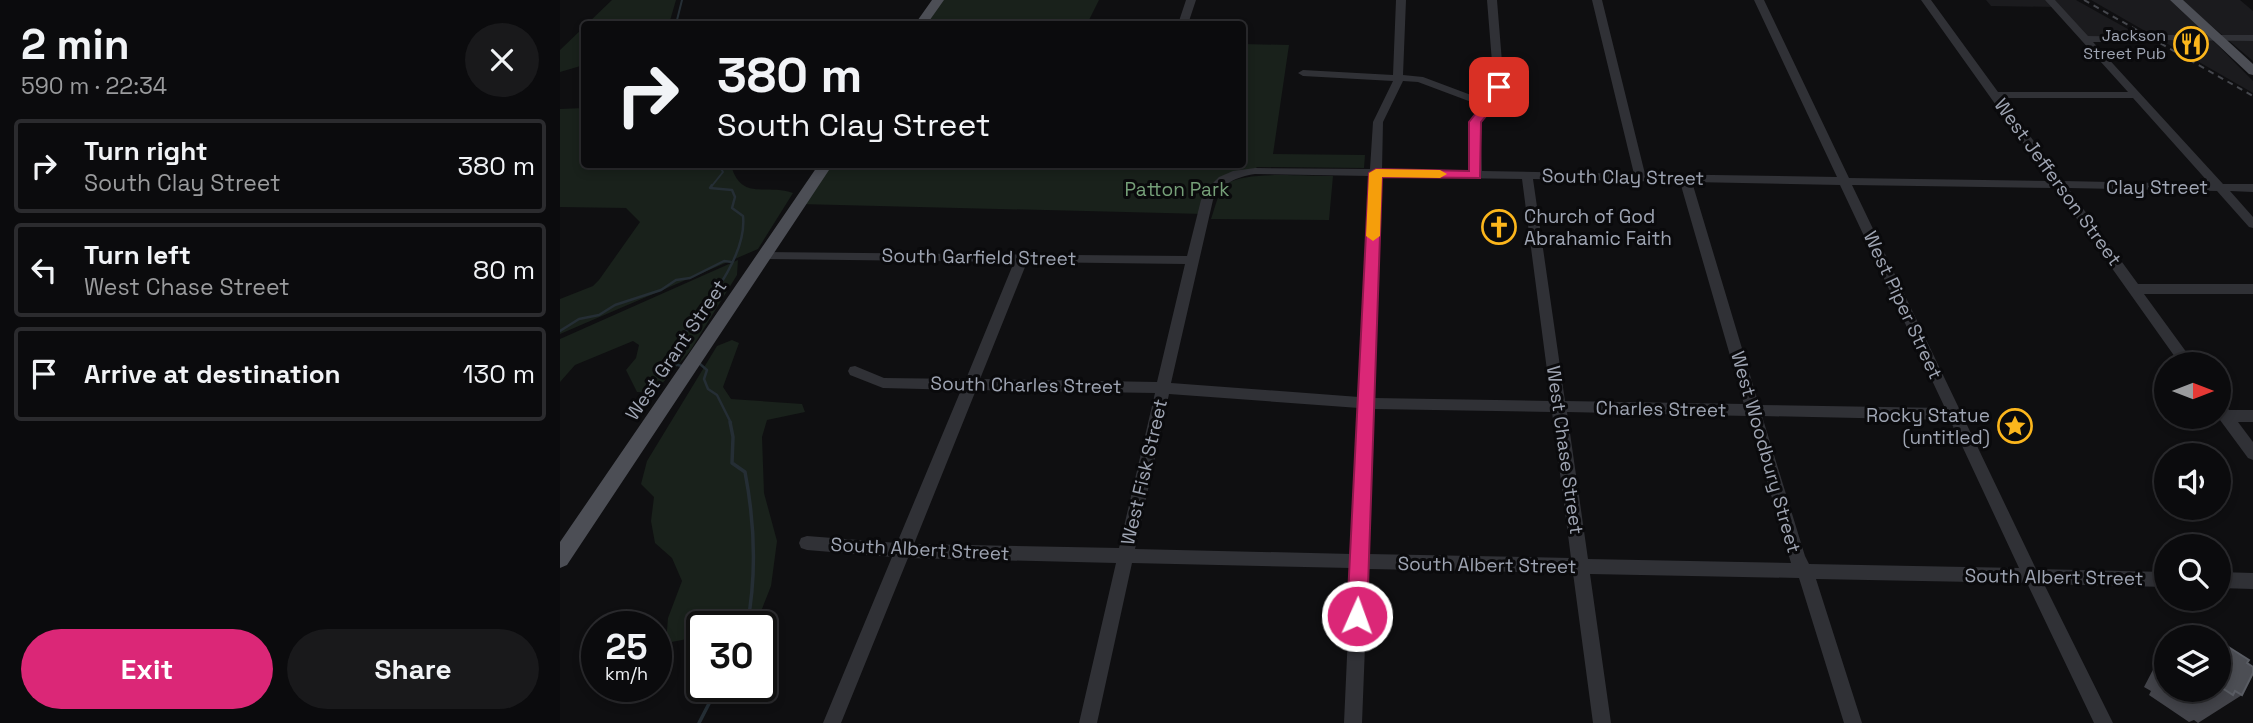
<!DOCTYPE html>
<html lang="en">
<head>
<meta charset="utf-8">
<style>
  :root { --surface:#0b0b0d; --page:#19191b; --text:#f1f3f6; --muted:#9a9b9d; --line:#2b2b2e; --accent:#db2777 }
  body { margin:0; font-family:"Space Grotesk",sans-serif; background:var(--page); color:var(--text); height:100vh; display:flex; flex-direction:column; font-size:26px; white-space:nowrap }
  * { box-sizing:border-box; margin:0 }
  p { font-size:23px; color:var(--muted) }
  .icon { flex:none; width:38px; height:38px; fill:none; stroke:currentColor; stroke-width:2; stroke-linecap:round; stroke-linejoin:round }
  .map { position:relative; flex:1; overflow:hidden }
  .side { display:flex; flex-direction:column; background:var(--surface); width:560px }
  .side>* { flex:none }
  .top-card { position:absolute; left:21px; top:21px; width:665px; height:147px; border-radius:7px; box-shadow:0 4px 10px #0003,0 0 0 2px var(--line); background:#0b0b0d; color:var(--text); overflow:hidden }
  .needle { width:46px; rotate:90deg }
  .tools { position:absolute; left:1594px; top:352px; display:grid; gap:14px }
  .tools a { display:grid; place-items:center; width:77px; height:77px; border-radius:50%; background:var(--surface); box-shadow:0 4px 10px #0003,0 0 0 2px var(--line); font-size:35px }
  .speed { position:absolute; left:21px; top:611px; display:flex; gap:14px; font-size:35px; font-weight:700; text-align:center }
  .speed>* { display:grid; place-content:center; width:91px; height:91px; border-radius:50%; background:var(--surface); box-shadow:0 4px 10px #0003,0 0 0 2px var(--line); line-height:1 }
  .speed small { font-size:18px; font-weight:400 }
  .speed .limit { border:4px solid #111; border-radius:10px; background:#fff; color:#111 }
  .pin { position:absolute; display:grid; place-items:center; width:60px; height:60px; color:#fff; margin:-30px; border-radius:14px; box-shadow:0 4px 10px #0006 }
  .me { position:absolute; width:77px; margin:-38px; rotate:2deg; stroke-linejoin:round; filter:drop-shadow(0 0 5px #0008) }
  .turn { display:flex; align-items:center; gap:24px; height:147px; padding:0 21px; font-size:32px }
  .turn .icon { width:91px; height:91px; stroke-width:2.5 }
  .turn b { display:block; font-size:49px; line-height:60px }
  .round { display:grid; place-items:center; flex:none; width:74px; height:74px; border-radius:37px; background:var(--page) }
  .summary { display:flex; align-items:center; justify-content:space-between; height:119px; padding:0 21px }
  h1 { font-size:42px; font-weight:700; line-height:52px }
  .button { display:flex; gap:14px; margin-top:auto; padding:14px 21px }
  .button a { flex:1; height:80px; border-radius:42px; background:var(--accent); color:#fff; font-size:28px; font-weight:700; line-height:80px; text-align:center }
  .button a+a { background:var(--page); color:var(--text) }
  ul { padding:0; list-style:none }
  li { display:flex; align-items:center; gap:21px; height:94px; margin:0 14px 10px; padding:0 7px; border:4px solid var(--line); border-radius:7px }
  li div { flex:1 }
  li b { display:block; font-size:26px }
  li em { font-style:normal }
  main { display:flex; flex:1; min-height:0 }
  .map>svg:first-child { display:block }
  .built { fill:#1b1b1e }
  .green { fill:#19211b }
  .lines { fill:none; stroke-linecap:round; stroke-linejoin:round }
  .stream-far2 { stroke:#252e35; stroke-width:2 }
  .stream-far1 { stroke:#252e35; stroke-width:2.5 }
  .stream { stroke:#252e35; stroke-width:3.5 }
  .minor { fill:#303136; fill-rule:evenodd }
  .major { fill:#4c4e55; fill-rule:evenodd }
  .rail { stroke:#45474d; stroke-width:2; stroke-dasharray:6 5; stroke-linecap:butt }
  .wall { fill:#424349 }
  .building { fill:#4c4e54; stroke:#595c63; stroke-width:2 }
  .route { fill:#db2777; stroke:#8e194d; stroke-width:2 }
  .slow { fill:#f59e0b }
  .labels { text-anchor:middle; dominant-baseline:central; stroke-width:6; stroke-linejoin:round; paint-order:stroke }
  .far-poi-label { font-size:16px; fill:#9fa5b3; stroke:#0a0a0c; text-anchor:end }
  .street-label { font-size:19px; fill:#9fa5b3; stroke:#0a0a0c }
  .park-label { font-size:19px; fill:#759f78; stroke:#0a0a0c }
  .poi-label { font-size:19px; fill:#9fa5b3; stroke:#0a0a0c; text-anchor:start }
</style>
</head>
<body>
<main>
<section class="side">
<div class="summary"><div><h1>2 min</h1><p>590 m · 22:34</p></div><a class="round"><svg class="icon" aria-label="close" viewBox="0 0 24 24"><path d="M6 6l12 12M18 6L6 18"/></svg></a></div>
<ul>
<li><svg class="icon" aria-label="right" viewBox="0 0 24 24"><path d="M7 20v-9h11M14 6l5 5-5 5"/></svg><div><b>Turn right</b><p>South Clay Street</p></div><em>380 m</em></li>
<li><svg class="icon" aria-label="left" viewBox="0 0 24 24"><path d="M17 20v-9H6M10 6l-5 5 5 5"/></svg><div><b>Turn left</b><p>West Chase Street</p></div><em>80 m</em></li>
<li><svg class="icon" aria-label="arrive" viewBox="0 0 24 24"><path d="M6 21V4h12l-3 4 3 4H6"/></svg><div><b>Arrive at destination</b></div><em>130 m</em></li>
</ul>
<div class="button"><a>Exit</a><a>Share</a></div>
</section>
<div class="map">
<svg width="1693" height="723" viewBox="0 0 1693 723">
  <rect width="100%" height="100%" fill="#0f0f11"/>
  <path class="built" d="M1426,0H1516L1584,38L1526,39L1497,7L1431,6Z
    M1531,0H1613L1693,81V93Z
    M1621,0H1680L1693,11V61Z"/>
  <path class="green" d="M52,0H116L109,24H27Z
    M378,0H539L527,24H361Z
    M24,27V65L0,72V50Z
    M683,44L729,45L713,154L805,155L804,168L697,167L692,171L662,178L644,214L239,204L266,165L682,164Z
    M24,108V164L171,165C181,202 206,183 233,193L198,249L0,334V299L33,286L39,280L80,222L66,208L0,207V109Z
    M773,176L769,220L651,219C655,208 658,191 667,184C686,170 748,177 773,176Z
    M178,260L177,275L130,351L94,393L77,392L66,370L76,358L79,345L73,341L15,365L0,382V339Z
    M172,340L179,343L163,387L171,399L242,404L245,412L207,420L202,437L204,493L217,541L211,586L198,619L178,622L164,620L154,626H142V634L138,637L106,643L108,618L122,581L112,558L95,543L91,521L94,497L81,484L87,461L157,346Z"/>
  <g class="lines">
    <path class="stream-far2" d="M112,24L117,20L122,0
      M151,187L163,172L158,164"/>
    <path class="stream-far1" d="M0,331L19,319L39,315L55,305L101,290L116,280L130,278L164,261L172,262
      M140,364L147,370L144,379L148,389L157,395L171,423
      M122,366L113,364L109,355C134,318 188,262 183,216L172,208L175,197L172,190L150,188L152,185"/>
    <path class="stream" d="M170,422L173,437L172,463L185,472C195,524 197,574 187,626
      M139,723L158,686"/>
    <path class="minor" d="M626,0H636L628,24H611L612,22L619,21Z
      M836,0H846L843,75L863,77L927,101L934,87L927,0H937L944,87L939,99L920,122L922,171L1074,174L1032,0H1042L1085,174L1277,177L1194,0H1204L1289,178L1490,181L1361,0H1371L1438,92H1568L1485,0H1495L1528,36L1579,37L1581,39L1576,42H1533L1663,184H1693V192L1670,191L1693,217V228L1689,227L1657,191L1508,188L1578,284H1693V294H1584L1635,364H1620L1495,188L1292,185L1476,569L1606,572V587L1484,584L1553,723H1534L1467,583L1256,579L1302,723H1284L1239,578L1030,574L1051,723H1033L1013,573L808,569L802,723H784L791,568L572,563L537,723H519L556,563L348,558L281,723H263L332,557L247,550L241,548L239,543L241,538L247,536L337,543L401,390L323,388L290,375L288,371L290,367L295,366L324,378L406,379L454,262L205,259L201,258L199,255L201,252L627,256L641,200L650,186L659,177L673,171L695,168L810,169L813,122L833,81L743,76L738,73L743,70L833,75ZM843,81L858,82L922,106L910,122V171L822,170L823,122ZM1442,98H1573L1650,184L1503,181ZM695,174L810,176L799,397L611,383L653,200C663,183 676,177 695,174ZM821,177L962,179L991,401L814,398ZM973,179L1120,182L1184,404L1005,401ZM1132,182L1280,185L1385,408L1199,405ZM467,262L625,264L597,382L420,379ZM416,390L595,393L559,548L354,544ZM609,394L799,408L792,554L575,549ZM813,409L992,412L1011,558L808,554ZM1007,412L1188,416L1231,563L1028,559ZM1202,416L1390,420L1459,568L1249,564L1245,556Z
      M1602,35H1693V41L1599,40V36Z
      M1659,401L1664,403L1669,410H1693V422H1678L1693,442V460L1688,458L1660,420L1658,416Z
      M1659,572L1693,573V589L1659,588Z"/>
    <path class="major" d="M372,0H384L367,24H355Z
      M1610,0H1623L1693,64V75L1689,74Z
      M259,164H273L7,565L0,568V542Z"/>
    <path class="rail" d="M1524,0L1693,96"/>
  </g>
  <path class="wall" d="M1659,641L1687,663L1682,695L1638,723L1634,720L1629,722L1589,695L1591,691L1584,687L1597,662L1606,655V690H1659Z"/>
  <path class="building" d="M1637,632L1645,637H1635Z
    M1659,641L1689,660L1687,663L1693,667V673L1682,695L1675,691L1673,695L1659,686Z"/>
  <path class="route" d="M939,84L945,87L940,99L921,122L920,178L822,177L807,616L804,622L797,625L790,622L787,616L809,173L816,169L909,171V122L928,98L935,85Z"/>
  <path class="slow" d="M816,169L880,170L887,174L880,178L822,177L820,236L813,241L806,236L809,173Z"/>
  <defs>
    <g id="restaurant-ring" transform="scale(1.75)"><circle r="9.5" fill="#0a0a0c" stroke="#fcb61c" stroke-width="1.5"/><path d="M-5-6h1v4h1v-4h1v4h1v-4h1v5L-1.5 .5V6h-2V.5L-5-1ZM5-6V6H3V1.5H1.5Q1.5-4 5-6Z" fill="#fcb61c"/></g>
    <g id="church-ring" transform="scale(1.75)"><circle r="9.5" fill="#0a0a0c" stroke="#fcb61c" stroke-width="1.5"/><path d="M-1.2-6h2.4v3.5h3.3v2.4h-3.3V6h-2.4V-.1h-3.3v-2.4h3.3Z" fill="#fcb61c"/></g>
    <g id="sight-ring" transform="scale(1.75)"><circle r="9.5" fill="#0a0a0c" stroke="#fcb61c" stroke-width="1.5"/><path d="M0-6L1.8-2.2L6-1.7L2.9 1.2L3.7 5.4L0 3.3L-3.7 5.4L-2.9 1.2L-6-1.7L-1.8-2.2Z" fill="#fcb61c"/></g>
  </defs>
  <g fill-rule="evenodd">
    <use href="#restaurant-ring" x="1631" y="44"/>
    <use href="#church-ring" x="939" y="227"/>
    <use href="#sight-ring" x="1455" y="426"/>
  </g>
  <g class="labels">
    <g class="far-poi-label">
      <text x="1606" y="35">Jackson<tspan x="1606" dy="18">Street Pub</tspan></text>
    </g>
    <g class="street-label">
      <text transform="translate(1063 177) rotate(1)">South Clay Street</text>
      <text transform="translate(1498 182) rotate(54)">West Jefferson Street</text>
      <text x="1597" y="187">Clay Street</text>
      <text transform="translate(419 257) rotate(1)">South Garfield Street</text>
      <text transform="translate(1343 305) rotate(65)">West Piper Street</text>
      <text transform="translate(116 350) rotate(-56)">West Grant Street</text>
      <text transform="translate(466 385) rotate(1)">South Charles Street</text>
      <text transform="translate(1101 409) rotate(1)">Charles Street</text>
      <text transform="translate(1005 450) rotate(82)">West Chase Street</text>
      <text transform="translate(1206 452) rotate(74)">West Woodbury Street</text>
      <text transform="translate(584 472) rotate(-77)">West Fisk Street</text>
      <text transform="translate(360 549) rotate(3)">South Albert Street</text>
      <text transform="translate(927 565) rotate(1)">South Albert Street</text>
      <text transform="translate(1494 577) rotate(1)">South Albert Street</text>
    </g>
    <g class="park-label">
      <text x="617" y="189">Patton Park</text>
    </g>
    <g class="poi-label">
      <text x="964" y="216">Church of God<tspan x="964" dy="22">Abrahamic Faith</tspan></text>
      <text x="1430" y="415" text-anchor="end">Rocky Statue<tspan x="1430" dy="22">(untitled)</tspan></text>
    </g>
  </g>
</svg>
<div class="tools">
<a><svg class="needle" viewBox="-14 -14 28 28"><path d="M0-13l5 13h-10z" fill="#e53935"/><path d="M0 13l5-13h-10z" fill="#9a9b9d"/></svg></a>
<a><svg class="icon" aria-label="sound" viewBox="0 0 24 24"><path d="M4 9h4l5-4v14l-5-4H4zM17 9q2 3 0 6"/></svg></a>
<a><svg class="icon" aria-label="search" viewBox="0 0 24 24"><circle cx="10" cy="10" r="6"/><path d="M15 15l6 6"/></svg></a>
<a><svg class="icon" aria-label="layers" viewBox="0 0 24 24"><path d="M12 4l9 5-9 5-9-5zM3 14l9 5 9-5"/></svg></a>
</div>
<div class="speed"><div>25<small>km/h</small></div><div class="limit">30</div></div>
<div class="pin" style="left:939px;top:87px;background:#d93025"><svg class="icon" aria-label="arrive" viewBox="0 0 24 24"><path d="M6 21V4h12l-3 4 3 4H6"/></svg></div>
<svg class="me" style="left:797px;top:616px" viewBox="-20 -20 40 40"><circle r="17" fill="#db2777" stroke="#fff" stroke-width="3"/><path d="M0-11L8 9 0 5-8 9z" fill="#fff"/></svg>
<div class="top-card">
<div class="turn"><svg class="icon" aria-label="right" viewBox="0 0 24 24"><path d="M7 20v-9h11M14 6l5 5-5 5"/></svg><div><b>380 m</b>South Clay Street</div></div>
</div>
</div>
</main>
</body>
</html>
